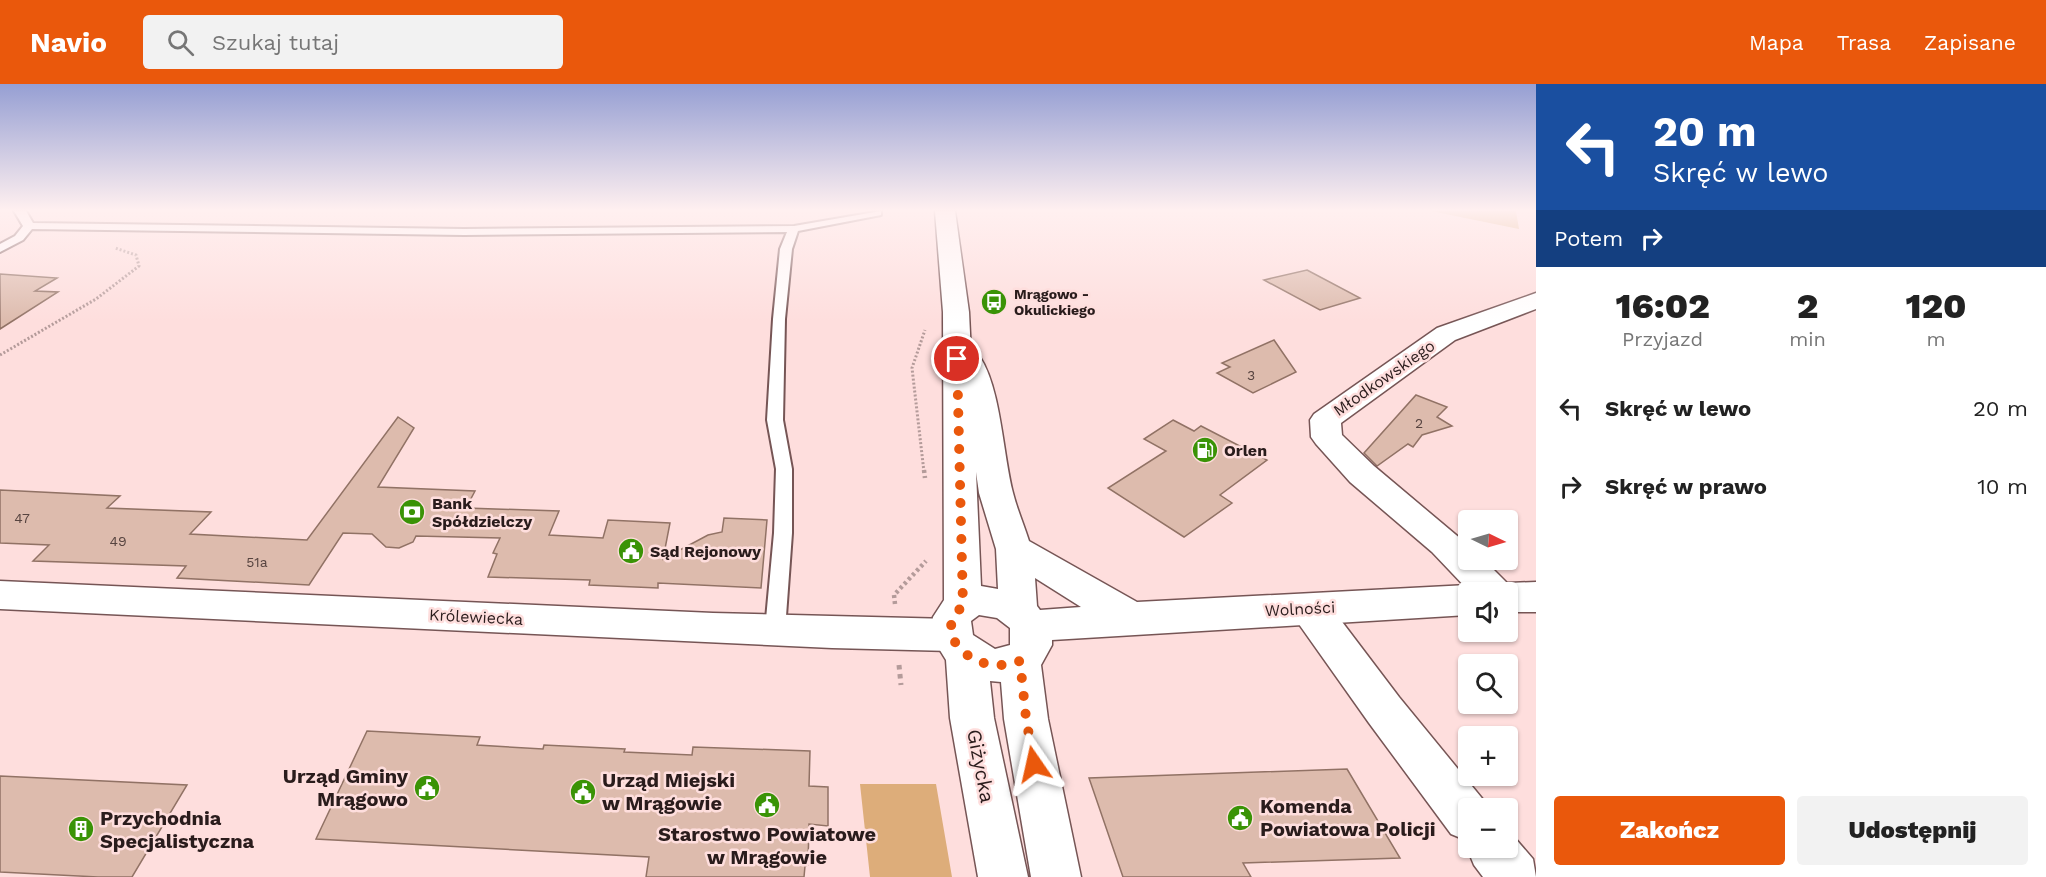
<!DOCTYPE html>
<html lang="pl">
<head>
<meta charset="utf-8">
<style>
  :root { --surface:#fff; --page:#f2f2f2; --text:#222; --muted:#767676; --accent:#ea580c }
  body { margin:0; font-family:"Work Sans",sans-serif; background:var(--page); color:var(--text); height:100vh; display:flex; flex-direction:column; font-size:22px; white-space:nowrap }
  * { box-sizing:border-box; margin:0 }
  p { font-size:20px; color:var(--muted) }
  .icon { flex:none; width:33px; height:33px; fill:none; stroke:currentColor; stroke-width:2; stroke-linecap:round; stroke-linejoin:round }
  .map { position:relative; flex:1; overflow:hidden }
  .sheet { display:flex; flex-direction:column; background:var(--surface); width:510px }
  .sheet>* { flex:none }
  .banner { background:#1a4fa0; color:#fff; overflow:hidden }
  .needle { width:39px; rotate:95deg }
  .buttons { position:absolute; left:1458px; top:426px; display:grid; gap:12px }
  .buttons a { display:grid; place-items:center; width:60px; height:60px; border-radius:6px; background:var(--surface); box-shadow:0 2px 4px #0004; font-size:30px }
  .pin { position:absolute; display:grid; place-items:center; width:51px; height:51px; color:#fff; margin:-26px; border:3px solid #fff; border-radius:50%; box-shadow:0 2px 6px #0007 }
  .me { position:absolute; width:66px; margin:-33px; rotate:349deg; stroke-linejoin:round; filter:drop-shadow(0 0 4px #0008) }
  .turn { display:flex; align-items:center; gap:21px; height:126px; padding:0 18px; font-size:27px }
  .turn .icon { width:78px; height:78px; stroke-width:2.5 }
  .turn b { display:block; font-size:42px; line-height:51px }
  .then { display:flex; align-items:center; height:57px; padding:0 18px; background:#0003; gap:12px; font-size:22px }
  .eta { display:flex; justify-content:space-evenly; align-items:center; height:102px; text-align:center }
  .eta b { font-size:36px; font-weight:800; line-height:42px }
  .button { display:flex; gap:12px; margin-top:auto; padding:12px 18px }
  .button a { flex:1; height:69px; border-radius:6px; background:var(--accent); color:#fff; font-size:24px; font-weight:800; line-height:69px; text-align:center }
  .button a+a { background:var(--page); color:var(--text) }
  ul { padding:0; list-style:none }
  li { display:flex; align-items:center; gap:18px; height:78px; padding:0 18px }
  li div { flex:1 }
  li b { display:block; font-size:22px }
  li em { font-style:normal }
  header { display:flex; align-items:center; gap:36px; box-sizing:border-box; height:84px; padding:0 30px; background:var(--accent); color:#fff }
  header strong { font-size:28px }
  nav { display:flex; gap:33px; margin-inline-start:auto; font-size:21px }
  .search { width:420px; height:54px; background:var(--page); display:flex; align-items:center; gap:15px; box-sizing:border-box; padding:0 21px; border-radius:6px; color:var(--muted); font-size:22px }
  main { display:flex; flex:1; min-height:0 }
  .map>svg:first-child { display:block }
  .green { fill:#ddad7a }
  .building { fill:#ddbbad; stroke:#917265; stroke-width:1.5 }
  .lines { fill:none; stroke-linecap:round; stroke-linejoin:round }
  .lane-casing { stroke:#765555; stroke-width:4 }
  .street-casing { stroke:#765555; stroke-width:3 }
  .secondary-casing { stroke:#765555; stroke-width:3 }
  .path-far2 { stroke:#b49b9a; stroke-width:3; stroke-dasharray:2 2; stroke-linecap:butt }
  .path-far1 { stroke:#b49b9a; stroke-width:4.5; stroke-dasharray:3 3; stroke-linecap:butt }
  .path { stroke:#b49b9a; stroke-width:5; stroke-dasharray:4.5 4.5; stroke-linecap:butt }
  .lane { fill:#fff; fill-rule:evenodd }
  .street { fill:#fff; fill-rule:evenodd }
  .secondary { fill:#fff; fill-rule:evenodd }
  .route { stroke:#ea580c; stroke-width:10; stroke-dasharray:0 18 }
  .labels { text-anchor:middle; dominant-baseline:central; stroke-width:5; stroke-linejoin:round; paint-order:stroke }
  .far-poi-label { font-size:14px; font-weight:bold; fill:#2a1c1c; stroke:#fededd; text-anchor:start }
  .number-label { font-size:14px; fill:#574440 }
  .street-label { font-size:16px; fill:#2a1c1c; stroke:#fededd }
  .poi-label { font-size:16px; font-weight:bold; fill:#2a1c1c; stroke:#fededd; text-anchor:start }
  .near-street-label { font-size:20px; fill:#2a1c1c; stroke:#fededd }
  .near-poi-label { font-size:20px; font-weight:bold; fill:#2a1c1c; stroke:#fededd; text-anchor:start }
</style>
</head>
<body>
<header>
<strong>Navio</strong>
<div class="search"><svg class="icon" aria-label="search" viewBox="0 0 24 24"><circle cx="10" cy="10" r="6"/><path d="M15 15l6 6"/></svg>Szukaj tutaj</div>
<nav><a>Mapa</a><a>Trasa</a><a>Zapisane</a></nav>
</header>
<main>
<div class="map">
<svg width="1536" height="793" viewBox="0 0 1536 793">
  <rect width="100%" height="100%" fill="#fededd"/>
  <path class="green" d="M1431,127H1516L1519,145Z
    M936,700L952,793H870L860,700Z"/>
  <path class="building" d="M1307,186L1360,214L1320,226L1264,196Z
    M0,190L57,194L35,207L58,208L0,245Z
    M1274,256L1296,288L1253,309L1217,289L1230,283L1222,279Z
    M1416,311L1447,323L1437,333L1452,342L1422,351L1413,363L1408,360L1377,382L1364,369Z
    M398,333L414,344L378,403L475,407L466,424L559,427L549,451L603,454L608,436L670,439L663,475L708,451L722,448L724,434L767,436L761,504L658,499V504L589,501L590,496L488,493L497,470L493,469L500,454L416,452L413,458L399,464L386,463L372,450L343,449L309,501L177,494L186,482L33,477L49,461L0,459V406L120,412L107,424L211,428L190,450L307,456Z
    M1173,336L1194,347L1201,342L1267,376L1220,411L1232,419L1184,453L1108,404L1166,367L1144,355Z
    M367,647L480,653L477,661L543,665L544,661L625,665L624,668L692,671L693,663L810,667L809,702L828,703V742L809,740L808,781L805,782L804,793H646L649,773L316,755Z
    M1347,685L1400,774L1243,779L1251,793H1123L1089,694Z
    M0,692L187,701L132,793H98L0,788Z"/>
  <g class="lines">
    <g class="lane-casing">
      <path id="lane" d="M14,127H26L33,139L464,145L794,142L881,127V131L798,147L792,165L785,235L783,336L792,385V449L785,546L782,552L775,554L768,552L765,546L774,449L776,385L767,336L773,235L780,165L787,148L464,151L32,145L23,156L0,168V160L15,152L23,142Z"/>
    </g>
    <g class="street-casing">
      <path id="street" d="M1536,209V225L1455,256L1341,339L1342,351L1374,382L1468,461V476H1484L1506,498L1512,508L1508,516V508H1470L1432,468L1350,398L1316,360L1311,353L1310,336L1314,330L1437,244Z
        M0,497L713,529L951,535L965,540L971,551L965,562L951,567L832,564L0,525Z
        M1310,510L1324,514L1399,613L1485,718L1488,724H1468V757L1451,750L1369,639L1296,536L1291,525L1296,514Z
        M1508,746L1533,775L1536,793H1483L1474,781L1467,764L1468,761V764H1508Z"/>
    </g>
    <g class="secondary-casing">
      <path id="secondary" d="M935,127H955L969,228L971,271L980,273C1001,305 1003,371 1013,409C1017,425 1024,441 1029,457L1137,518L1468,501L1482,506L1483,508H1468V531L1052,556V561L1041,581L1048,635L1081,793H1031L1004,635L1001,598L990,597L994,634L1028,793H978L950,634L946,576L933,555L931,546L933,533L944,516L943,228ZM976,388L979,409L996,465L998,505L981,502ZM1035,494L1081,523L1040,526L1037,522ZM979,531L997,534L1010,544V561L995,565L973,551L971,537Z
        M1536,498V528H1508V508H1492L1494,504L1508,499Z"/>
    </g>
    <path class="path-far2" d="M0,271L96,215L139,182L136,171L115,164
      M924,388L912,284L925,246"/>
    <path class="path-far1" d="M924,386L925,394
      M895,520L894,511L926,477"/>
    <path class="path" d="M899,581L901,601"/>
    <use href="#lane" class="lane"/>
    <use href="#street" class="street"/>
    <use href="#secondary" class="secondary"/>
  </g>
  <linearGradient id="sky" x2="0" y2="1"><stop stop-color="#969fd3"/><stop offset="0.53" stop-color="#fff0f0"/><stop offset="1" stop-color="#fff0f0" stop-opacity="0"/></linearGradient>
  <rect width="1536" height="238" fill="url(#sky)"/>
  <g class="lines">
    <path class="route" d="M957,275L963,522C936,545 959,573 987,580C999,583 1009,580 1020,577L1026,634L1034,680"/>
  </g>
  <defs>
    <g id="bus-disc" transform="scale(1.35)"><circle r="9.5" fill="#3a9306" stroke="#fededd"/><path d="M-5-6H5V4H4V6H2V4H-2V6H-4V4H-5ZM-3.5-4V0h7V-4ZM-3.5 1.2v1.5H-2V1.2ZM2 1.2v1.5H3.5V1.2Z" fill="#fff"/></g>
    <g id="fuel-disc" transform="scale(1.35)"><circle r="9.5" fill="#3a9306" stroke="#fededd"/><path d="M-5.5-6h7V0h2V4h1.3V-2.5L3-4.5l.8-.8L6-3V5H2.5V1h-1V6h-7ZM-4.2-4.7v3.2H.2V-4.7Z" fill="#fff"/></g>
    <g id="bank-disc" transform="scale(1.35)"><circle r="9.5" fill="#3a9306" stroke="#fededd"/><path d="M-6-4H6V4H-6ZM0-2.3a2.3 2.3 0 1 0 0 4.6a2.3 2.3 0 1 0 0-4.6Z" fill="#fff"/></g>
    <g id="civic-disc" transform="scale(1.35)"><circle r="9.5" fill="#3a9306" stroke="#fededd"/><path d="M-.6-6.5H3V-4.5H.6V-3L4-1V1h2V6H-6V1h2V-1L-.6-3ZM-1.2 2.5V6h2.4V2.5Z" fill="#fff"/></g>
    <g id="building-disc" transform="scale(1.35)"><circle r="9.5" fill="#3a9306" stroke="#fededd"/><path d="M-4-6H4V6H1V3H-1V6H-4ZM-2.5-4.3h1.7v1.8h-1.7ZM.8-4.3h1.7v1.8H.8ZM-2.5-1h1.7V.8h-1.7ZM.8-1h1.7V.8H.8Z" fill="#fff"/></g>
  </defs>
  <g fill-rule="evenodd">
    <use href="#bus-disc" x="994" y="218"/>
    <use href="#fuel-disc" x="1205" y="366"/>
    <use href="#bank-disc" x="412" y="428"/>
    <use href="#civic-disc" x="631" y="467"/>
    <use href="#civic-disc" x="427" y="704"/>
    <use href="#civic-disc" x="583" y="708"/>
    <use href="#civic-disc" x="767" y="721"/>
    <use href="#civic-disc" x="1240" y="734"/>
    <use href="#building-disc" x="81" y="745"/>
  </g>
  <g class="labels">
    <g class="far-poi-label">
      <text x="1014" y="210">Mrągowo -<tspan x="1014" dy="16">Okulickiego</tspan></text>
    </g>
    <g class="number-label">
      <text x="1251" y="291">3</text>
      <text x="1419" y="339">2</text>
      <text x="22" y="434">47</text>
      <text x="118" y="457">49</text>
      <text x="257" y="478">51a</text>
    </g>
    <g class="street-label">
      <text transform="translate(1384 294) rotate(-35)">Młodkowskiego</text>
      <text transform="translate(1300 525) rotate(-3)">Wolności</text>
      <text transform="translate(476 533) rotate(3)">Królewiecka</text>
    </g>
    <g class="poi-label">
      <text x="1224" y="366">Orlen</text>
      <text x="432" y="419">Bank<tspan x="432" dy="18">Spółdzielczy</tspan></text>
      <text x="650" y="467">Sąd Rejonowy</text>
    </g>
    <g class="near-street-label">
      <text transform="translate(981 682) rotate(79)">Giżycka</text>
    </g>
    <g class="near-poi-label">
      <text x="408" y="692" text-anchor="end">Urząd Gminy<tspan x="408" dy="23">Mrągowo</tspan></text>
      <text x="602" y="696">Urząd Miejski<tspan x="602" dy="23">w Mrągowie</tspan></text>
      <text x="1260" y="722">Komenda<tspan x="1260" dy="23">Powiatowa Policji</tspan></text>
      <text x="100" y="734">Przychodnia<tspan x="100" dy="23">Specjalistyczna</tspan></text>
      <text x="767" y="750" text-anchor="middle">Starostwo Powiatowe<tspan x="767" dy="23">w Mrągowie</tspan></text>
    </g>
  </g>
</svg>
<div class="buttons">
<a><svg class="needle" viewBox="-14 -14 28 28"><path d="M0-13l5 13h-10z" fill="#e53935"/><path d="M0 13l5-13h-10z" fill="#767676"/></svg></a>
<a><svg class="icon" aria-label="sound" viewBox="0 0 24 24"><path d="M4 9h4l5-4v14l-5-4H4zM17 9q2 3 0 6"/></svg></a>
<a><svg class="icon" aria-label="search" viewBox="0 0 24 24"><circle cx="10" cy="10" r="6"/><path d="M15 15l6 6"/></svg></a>
<a>+</a>
<a>−</a>
</div>
<div class="pin" style="left:957px;top:275px;background:#d93025"><svg class="icon" aria-label="arrive" viewBox="0 0 24 24"><path d="M6 21V4h12l-3 4 3 4H6"/></svg></div>
<svg class="me" style="left:1034px;top:680px" viewBox="-20 -20 40 40"><path d="M0-17L14 15 0 8-14 15z" fill="#ea580c" stroke="#fff" stroke-width="4"/></svg>
</div>
<section class="sheet">
<div class="banner">
<div class="turn"><svg class="icon" aria-label="left" viewBox="0 0 24 24"><path d="M17 20v-9H6M10 6l-5 5 5 5"/></svg><div><b>20 m</b>Skręć w lewo</div></div>
<div class="then">Potem<svg class="icon" aria-label="right" viewBox="0 0 24 24"><path d="M7 20v-9h11M14 6l5 5-5 5"/></svg></div>
</div>
<div class="eta">
<div><b>16:02</b><p>Przyjazd</p></div>
<div><b>2</b><p>min</p></div>
<div><b>120</b><p>m</p></div>
</div>
<ul>
<li><svg class="icon" aria-label="left" viewBox="0 0 24 24"><path d="M17 20v-9H6M10 6l-5 5 5 5"/></svg><div><b>Skręć w lewo</b></div><em>20 m</em></li>
<li><svg class="icon" aria-label="right" viewBox="0 0 24 24"><path d="M7 20v-9h11M14 6l5 5-5 5"/></svg><div><b>Skręć w prawo</b></div><em>10 m</em></li>
</ul>
<div class="button"><a>Zakończ</a><a>Udostępnij</a></div>
</section>
</main>
</body>
</html>
